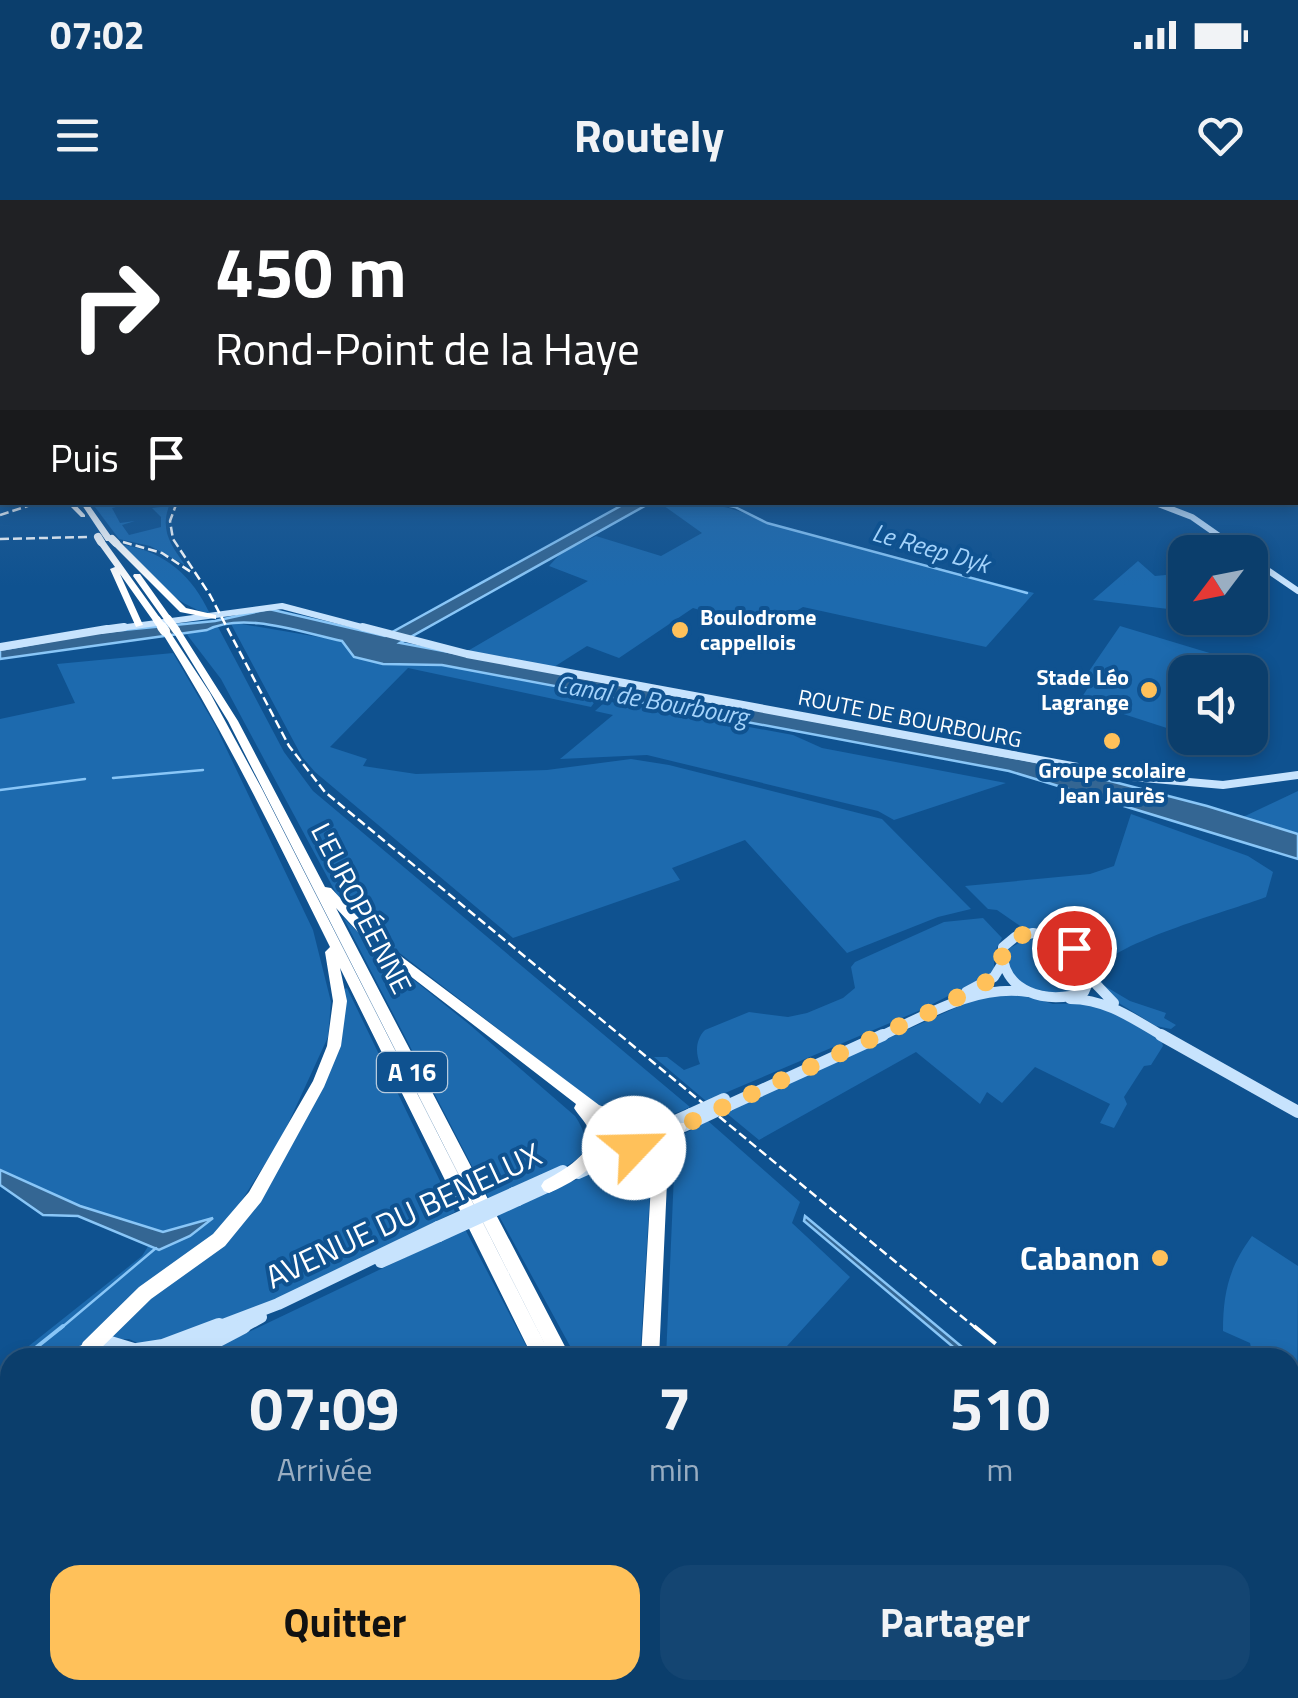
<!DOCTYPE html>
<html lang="fr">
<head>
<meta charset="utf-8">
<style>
  :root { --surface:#0b3e6c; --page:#144572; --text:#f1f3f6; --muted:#9aaec2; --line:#2b577f; --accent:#ffc15a }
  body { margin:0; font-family:"Titillium Web",sans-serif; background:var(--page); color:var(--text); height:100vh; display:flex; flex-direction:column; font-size:38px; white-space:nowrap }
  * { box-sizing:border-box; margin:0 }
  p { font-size:32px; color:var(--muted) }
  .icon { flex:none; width:55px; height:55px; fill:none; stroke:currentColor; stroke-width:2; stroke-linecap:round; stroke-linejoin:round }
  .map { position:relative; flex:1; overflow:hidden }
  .sheet { position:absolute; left:0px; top:1148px; width:1300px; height:352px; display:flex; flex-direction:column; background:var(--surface); border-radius:30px 30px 0 0; box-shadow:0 5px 15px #0003,0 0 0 2px var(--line) }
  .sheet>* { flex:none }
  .top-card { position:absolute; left:0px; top:0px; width:1300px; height:305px; box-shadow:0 5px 15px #0003,0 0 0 2px var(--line); background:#202124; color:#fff; overflow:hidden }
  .needle { width:65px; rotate:238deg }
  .tools { position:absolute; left:1168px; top:335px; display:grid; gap:20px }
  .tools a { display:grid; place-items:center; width:100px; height:100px; border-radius:20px; background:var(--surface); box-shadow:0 5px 15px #0003,0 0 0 2px var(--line); font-size:50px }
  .pin { position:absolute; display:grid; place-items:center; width:85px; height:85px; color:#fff; margin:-42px; border:5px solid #fff; border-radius:50%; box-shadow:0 2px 10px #0007 }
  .me { position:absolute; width:110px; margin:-55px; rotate:66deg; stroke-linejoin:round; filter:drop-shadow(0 0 8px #0008) }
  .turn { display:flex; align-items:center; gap:35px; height:210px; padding:0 50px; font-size:45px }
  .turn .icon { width:130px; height:130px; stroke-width:2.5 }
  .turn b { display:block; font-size:70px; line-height:85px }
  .then { display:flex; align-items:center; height:95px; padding:0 50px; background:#0003; gap:20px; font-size:38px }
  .eta { display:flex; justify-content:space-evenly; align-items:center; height:170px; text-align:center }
  .eta b { font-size:60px; font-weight:700; line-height:70px }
  .action { display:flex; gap:20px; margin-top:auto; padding:20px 50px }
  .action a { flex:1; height:115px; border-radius:30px; background:var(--accent); color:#111; font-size:40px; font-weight:700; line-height:115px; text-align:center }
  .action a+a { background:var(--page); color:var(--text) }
  .status { display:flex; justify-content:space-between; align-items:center; height:70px; padding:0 50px; background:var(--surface); direction:ltr }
  .status svg { height:28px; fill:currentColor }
  header { display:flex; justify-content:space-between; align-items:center; height:130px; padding:0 50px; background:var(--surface); font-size:45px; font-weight:700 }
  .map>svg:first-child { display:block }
  .green { fill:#1d6aae }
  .water { fill:#346693; stroke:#89c6f7; stroke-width:2.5 }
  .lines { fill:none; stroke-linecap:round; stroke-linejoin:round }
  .stream-far1 { stroke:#89c6f7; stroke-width:2.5 }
  .stream { stroke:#89c6f7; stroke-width:4 }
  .secondary-far4 { stroke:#c7e3fd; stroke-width:6 }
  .secondary-far3 { stroke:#c7e3fd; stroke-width:8 }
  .secondary-far2 { stroke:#c7e3fd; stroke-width:10 }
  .secondary-far1 { stroke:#c7e3fd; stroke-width:12 }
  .secondary { stroke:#c7e3fd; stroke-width:16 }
  .highway { fill:#fff; fill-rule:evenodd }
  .rail-far1 { stroke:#fff; stroke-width:2.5; stroke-dasharray:9 4; stroke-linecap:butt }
  .rail { stroke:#fff; stroke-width:4; stroke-dasharray:28 11; stroke-linecap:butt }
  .secondary-bridge { stroke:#c7e3fd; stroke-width:12 }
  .highway-bridge-far1 { stroke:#fff; stroke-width:8 }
  .highway-bridge { stroke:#fff; stroke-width:10 }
  .route { stroke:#ffc15a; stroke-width:18; stroke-dasharray:0 32.4 }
  .poi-dot { fill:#ffc15a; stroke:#0f5290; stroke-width:4 }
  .labels { text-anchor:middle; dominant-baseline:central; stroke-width:8; stroke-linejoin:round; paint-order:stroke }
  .far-poi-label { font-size:22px; font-weight:bold; fill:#fff; stroke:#0f5290; text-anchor:start }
  .far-street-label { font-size:22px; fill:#fff; stroke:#0f5290 }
  .far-water-label { font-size:25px; font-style:italic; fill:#a4d3fb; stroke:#0f5290 }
  .shield { fill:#0f5290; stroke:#b7cbde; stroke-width:2.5 }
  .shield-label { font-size:25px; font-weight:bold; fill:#fff }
  .street-label { font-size:28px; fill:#fff; stroke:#0f5290 }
  .near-street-label { font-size:32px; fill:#fff; stroke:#0f5290 }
  .near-poi-label { font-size:32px; font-weight:bold; fill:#fff; stroke:#0f5290; text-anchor:end }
</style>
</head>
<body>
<div class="status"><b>07:02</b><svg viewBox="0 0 49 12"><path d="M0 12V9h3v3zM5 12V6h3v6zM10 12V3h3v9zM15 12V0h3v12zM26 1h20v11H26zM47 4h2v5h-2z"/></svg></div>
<header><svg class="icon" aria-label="menu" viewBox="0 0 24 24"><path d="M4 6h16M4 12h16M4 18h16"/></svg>Routely<svg class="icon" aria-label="heart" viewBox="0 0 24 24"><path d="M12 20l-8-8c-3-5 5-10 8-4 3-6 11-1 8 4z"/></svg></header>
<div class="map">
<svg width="1298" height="1498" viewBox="0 0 1298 1498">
  <rect width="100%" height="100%" fill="#0f5290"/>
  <path class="green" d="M92,303H105L109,307L132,303L112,308L120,323L135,321L122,325L129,335L161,327V317L152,308L169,306C160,331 171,345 185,365L150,346L119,339Z
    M660,303C698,303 729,302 762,322L1034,393L986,447L803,407C783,420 757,410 738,422L693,408L619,458L587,446L546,472L459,456L588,381L549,366L561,353L596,336L661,356L702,333Z
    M124,345C166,352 193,377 210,414C175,405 146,375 124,345Z
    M1138,361L1155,376L1176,374L1185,381V411L1093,400Z
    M230,422L342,441L354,457L383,464H436L599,496L591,507L408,468L330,547L367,559L363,566L416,574L547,570L631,559L669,565L882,619L971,709L938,717L847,753L745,640L672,668L680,680L513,738L315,572L302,557Z
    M217,425L284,552L313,591L690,907C661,921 636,922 606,912L371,731L337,695L221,479L185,432Z
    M1120,426L1213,454L1204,472H1185V512L1176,531L1080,500L1093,480L1085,477Z
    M173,453L215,525L313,730L331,802L328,837L282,937L225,1027L92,1139L58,1157H15L142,1056L149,1045L160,1050L209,1020L163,1032L80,1006L0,970V519L75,503L57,464Z
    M606,501L793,535L822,548L1006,583L894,620L878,611L647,555L560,559L613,515L595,511Z
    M1298,591V634L1243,617Z
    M1131,614L1248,656L1273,672L1266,697C1226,712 1126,739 1098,767L1103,785L1130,801L1166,813L1164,818L1176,825L1171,829L1156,826L1104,794L1084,754L1026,730L997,710L988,709L965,686L1090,674L1114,666Z
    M343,717L374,748L470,825L575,916C584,929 591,946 577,959C565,970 507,991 489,999Z
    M983,718L1002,738L994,753V772L987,776L923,809L706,901L654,857H667L684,870L700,864C695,852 696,839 705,830L749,812L788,817L807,813L843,798L855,788L851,767L855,762L944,722Z
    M1028,738C1057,738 1071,750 1086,773L1082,787L1063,796L1024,786L1008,770V749Z
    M347,788L455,1012L284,1098L144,1146L129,1139H108L144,1099L220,1046L320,891L342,790Z
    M1008,790L1053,804L1095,803L1161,839L1163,846L1151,865L1144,866L1124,897L1127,904L1114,928L1100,923L1110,904L1035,867L1002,903L987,892L980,904L916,852L759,940L725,912L973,800Z
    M708,921L800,1002L792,1023L850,1077L777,1157L666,1158L675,951L682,935Z
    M644,950L652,960L640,1157H576L498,1014Z
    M465,1029L532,1157L194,1158Z
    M1252,1036L1298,1066L1297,1239L1290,1235V1158L1253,1157L1250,1143L1223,1131C1223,1093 1229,1067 1252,1036Z
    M0,1266L10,1290V1365L0,1388Z
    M223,1490H397L407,1498H233Z"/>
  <path class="water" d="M626,303H650L400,443L1037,562L1207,606L1298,634V659L1009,571L442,465L383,464L354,457L342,441C302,433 245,411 207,430L0,459V450L93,433L215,421L269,409L385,436Z
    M0,970L80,1006L163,1032L213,1018L190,1036L159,1050L78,1016L43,1015L0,985Z
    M805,1016L974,1157H965L804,1021Z
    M397,1490H636L641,1498H407Z"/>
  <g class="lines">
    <path class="stream-far1" d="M711,302L735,307L767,323L1027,393
      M113,578L203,570
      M0,590L85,579
      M60,1129L156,1048"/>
    <path class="stream" d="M23,1158L63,1126
      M0,1175L10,1167
      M0,1373H5
      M301,1490L311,1498"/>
    <path class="secondary-far4" d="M1153,302L1192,317L1242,352
      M1250,358L1298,391
      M105,430L282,406L373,430"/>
    <path class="secondary-far3" d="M363,427L467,454L1132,577L1223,585L1298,575
      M102,430L124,427
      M0,447L107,429"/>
    <path class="secondary-far2" d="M1033,733C1060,737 1082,748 1091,776L1084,792C1048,806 999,792 1003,747L1015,737Z
      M1091,779L1114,803
      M966,792L994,777L1002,764
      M1070,799C1107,799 1135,820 1166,838
      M877,838C925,816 975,784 1028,792"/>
    <path class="secondary-far1" d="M1161,835L1298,912
      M729,905L883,835
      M588,960L691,914
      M578,973L697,920
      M514,993L563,971
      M518,1000L553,984
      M381,1062L439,1036
      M212,1129L278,1104L438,1027
      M239,1129L261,1117"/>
    <path class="secondary" d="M137,1151L163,1147L219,1126
      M68,1158L110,1144L140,1153
      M182,1158L243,1126
      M0,1206L10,1202
      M0,1246L10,1259
      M0,1420L10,1399"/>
    <path class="highway" d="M0,235L2,236V241L0,240Z
      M2,300V302H7L0,306V301Z
      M66,302H73L85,315V317H81Z
      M80,302H87L113,339L112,341H106Z
      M98,340H104L160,418V422H154L120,374L143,425L136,427L110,369L115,367L97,342Z
      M113,341H119L186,408L216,415V419L180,412L113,345Z
      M134,374H140L172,419L171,421H165L133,376Z
      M165,428L168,429L210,493L262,589L552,1158H533L340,768L347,801L341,846L324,887L261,1002L225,1046L151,1099L95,1154L89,1157L83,1154L80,1148L83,1142L139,1087L213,1034L249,992L313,881L327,846L333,801L325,752L330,747C277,640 225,532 161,431Z
      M173,428H179L238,521L325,687L331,688L378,739L599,905L628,917H669L674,919L676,923H684L686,928L676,947L675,975L672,980L667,982L659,1158H641L652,967L645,953L624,947L622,942L624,937C631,935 647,938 654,943C656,944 660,951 661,953V946L670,930L628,931L599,919C601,923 604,930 605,935C608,963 570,984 549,993L544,991L541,986L544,981C561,971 598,953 588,928C585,921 578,915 574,908L576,904L370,745L336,708L571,1158H552L228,521L172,430Z
      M722,1490H746L749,1498H725Z
      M750,1490H774L777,1498H753Z"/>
    <path class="rail-far1" d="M177,302L170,321L173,339L210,395L289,546L325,592L977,1129
      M0,315L40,302
      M0,339L88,337
      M123,342L162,353L191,372"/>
    <path class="rail" d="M974,1126L1013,1158
      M1290,1392L1298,1398"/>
    <path class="secondary-bridge" d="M691,914L724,899
      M697,920L729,905
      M438,1027L514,993
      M439,1036L518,1000"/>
    <path class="highway-bridge-far1" d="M98,337L101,342
      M112,339L116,343
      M168,419L176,430
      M157,420L164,430"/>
    <path class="highway-bridge" d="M162,427L165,431"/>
  </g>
  <linearGradient id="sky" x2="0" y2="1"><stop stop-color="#082d4f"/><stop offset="0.46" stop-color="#31669c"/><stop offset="1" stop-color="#31669c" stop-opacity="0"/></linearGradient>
  <rect width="1298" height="386" fill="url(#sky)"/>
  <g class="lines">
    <path class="route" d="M634,948L930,812L988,781L1000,769L1004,746C1024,725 1053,734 1074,748"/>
  </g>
  <g class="poi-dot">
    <circle cx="680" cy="430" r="10"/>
    <circle cx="1149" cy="490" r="10"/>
    <circle cx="1112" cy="541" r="10"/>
    <circle cx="1160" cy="1058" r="10"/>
  </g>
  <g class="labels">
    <g class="far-poi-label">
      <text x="700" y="417">Boulodrome<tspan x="700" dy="25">cappellois</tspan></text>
      <text x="1129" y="477" text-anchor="end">Stade Léo<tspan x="1129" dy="25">Lagrange</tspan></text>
      <text x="1112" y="570" text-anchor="middle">Groupe scolaire<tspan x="1112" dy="25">Jean Jaurès</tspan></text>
    </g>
    <g class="far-street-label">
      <text transform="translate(910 518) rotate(11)">ROUTE DE BOURBOURG</text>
    </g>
    <g class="far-water-label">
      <text transform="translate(931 348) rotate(16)">Le Reep Dyk</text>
      <text transform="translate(652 500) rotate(10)">Canal de Bourbourg</text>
    </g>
    <rect class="shield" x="377" y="852" width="70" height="40" rx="8"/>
    <g class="shield-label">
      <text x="412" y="872">A 16</text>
    </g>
    <g class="street-label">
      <text transform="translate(362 708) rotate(63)">L'EUROPÉENNE</text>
    </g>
    <g class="near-street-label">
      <text transform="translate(403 1015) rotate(-25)">AVENUE DU BENELUX</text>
    </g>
    <g class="near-poi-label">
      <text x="1140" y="1058">Cabanon</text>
    </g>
  </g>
</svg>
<div class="tools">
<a><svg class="needle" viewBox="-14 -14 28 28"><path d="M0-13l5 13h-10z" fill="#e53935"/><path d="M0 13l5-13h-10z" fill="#9aaec2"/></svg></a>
<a><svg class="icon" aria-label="sound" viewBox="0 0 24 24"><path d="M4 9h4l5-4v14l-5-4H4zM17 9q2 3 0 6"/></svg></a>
</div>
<div class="pin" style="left:1074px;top:748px;background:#d93025"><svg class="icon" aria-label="arrive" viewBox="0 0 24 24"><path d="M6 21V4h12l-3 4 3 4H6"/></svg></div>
<svg class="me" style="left:634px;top:948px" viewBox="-20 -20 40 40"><circle r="19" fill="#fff"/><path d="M0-13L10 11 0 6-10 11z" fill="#ffc15a"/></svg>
<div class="top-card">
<div class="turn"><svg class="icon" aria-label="right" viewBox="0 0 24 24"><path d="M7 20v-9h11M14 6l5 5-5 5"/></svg><div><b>450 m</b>Rond-Point de la Haye</div></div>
<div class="then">Puis<svg class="icon" aria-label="arrive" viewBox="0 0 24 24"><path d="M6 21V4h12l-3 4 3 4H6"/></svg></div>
</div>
<section class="sheet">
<div class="eta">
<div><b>07:09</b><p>Arrivée</p></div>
<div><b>7</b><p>min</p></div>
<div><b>510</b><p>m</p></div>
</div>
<div class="action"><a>Quitter</a><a>Partager</a></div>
</section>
</div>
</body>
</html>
